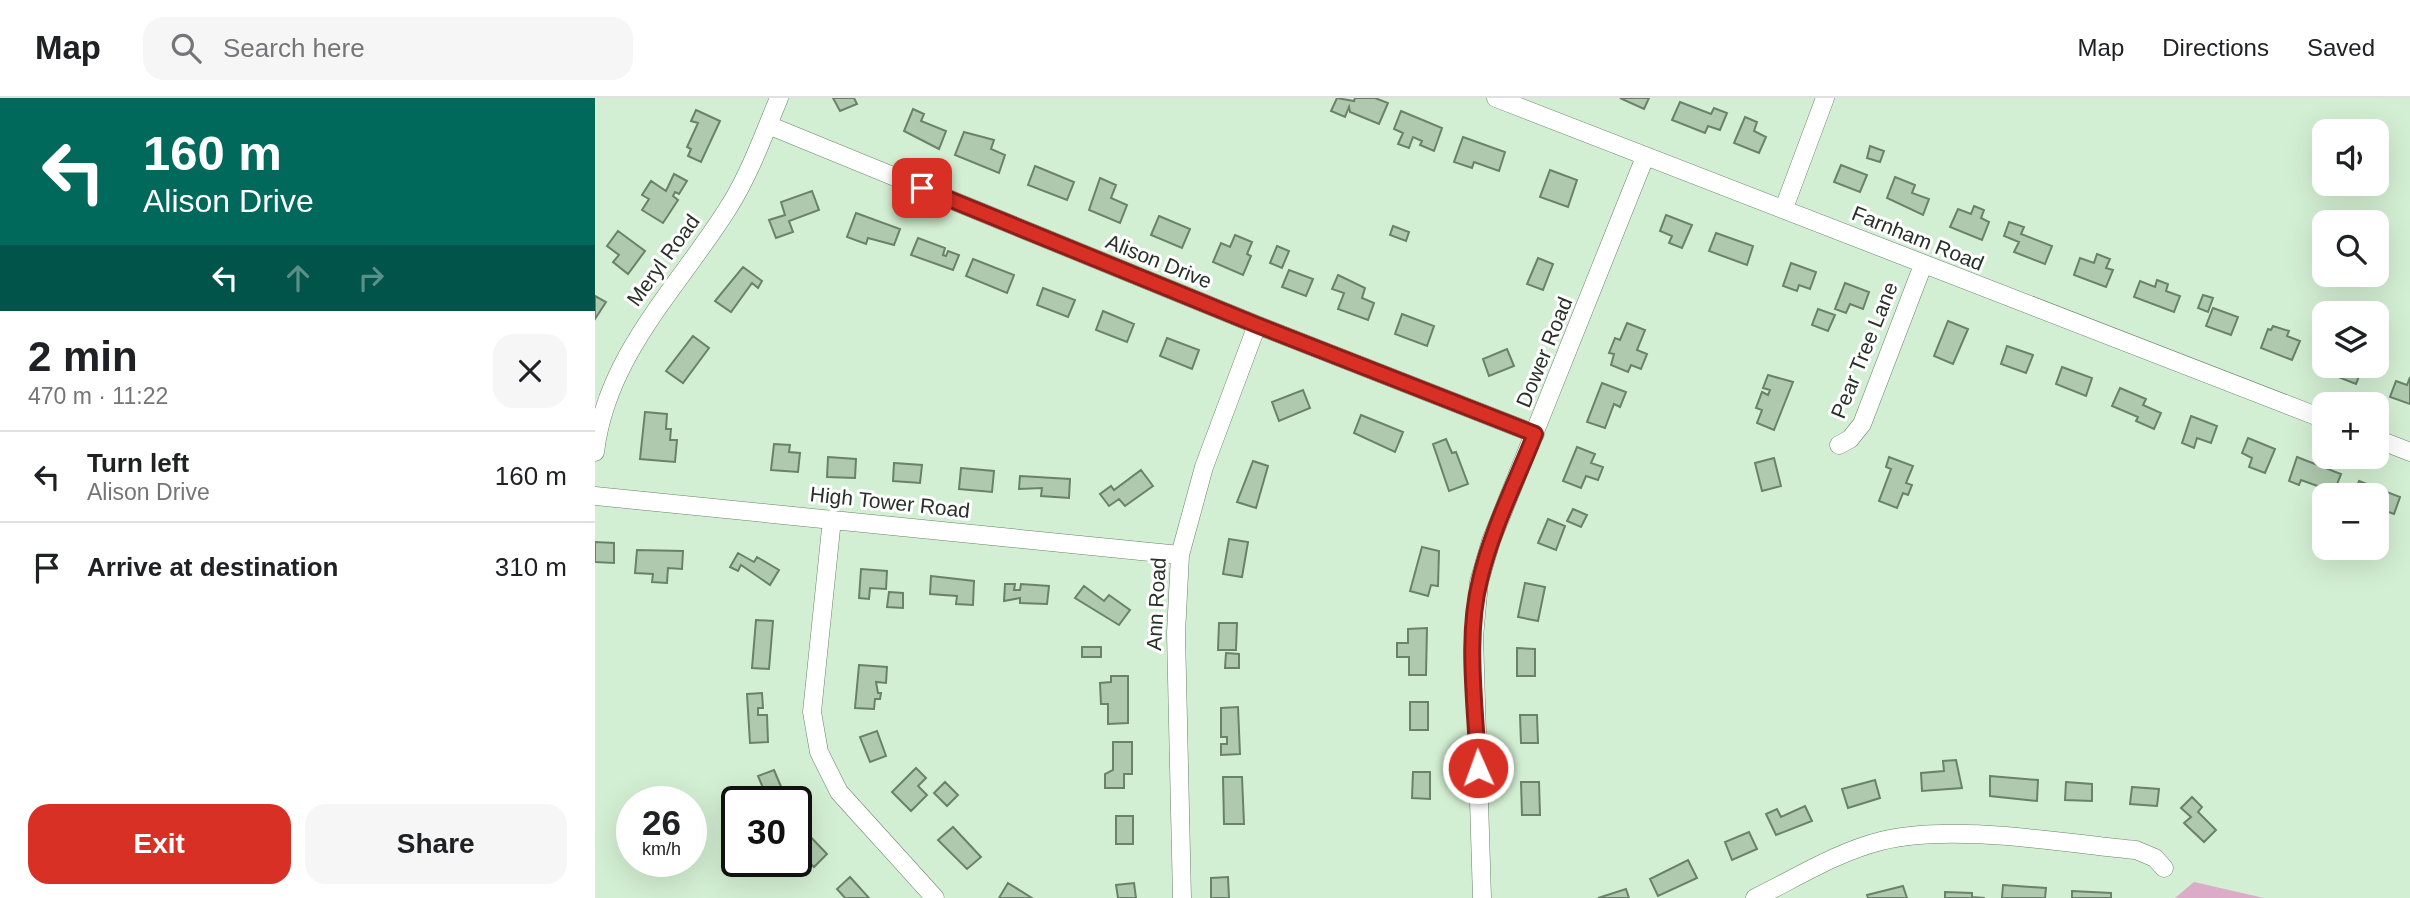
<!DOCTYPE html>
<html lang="en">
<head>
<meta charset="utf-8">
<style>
  :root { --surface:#fff; --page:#f6f6f6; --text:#202124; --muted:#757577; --line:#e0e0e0; --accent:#d93025 }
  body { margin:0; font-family:Arial,sans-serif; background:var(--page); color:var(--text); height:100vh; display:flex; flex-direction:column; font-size:26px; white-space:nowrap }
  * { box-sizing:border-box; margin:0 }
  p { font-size:23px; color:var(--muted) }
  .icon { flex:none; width:38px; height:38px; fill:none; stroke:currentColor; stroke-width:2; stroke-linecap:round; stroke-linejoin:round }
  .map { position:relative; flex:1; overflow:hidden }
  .panel { display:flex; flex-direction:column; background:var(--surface); width:595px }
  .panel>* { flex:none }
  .top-card { background:#00695c; color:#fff; overflow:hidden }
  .buttons { position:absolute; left:1717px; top:21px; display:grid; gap:14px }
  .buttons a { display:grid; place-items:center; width:77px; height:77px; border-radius:14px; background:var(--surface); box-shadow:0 7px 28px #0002; font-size:35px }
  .speed { position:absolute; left:21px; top:688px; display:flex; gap:14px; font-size:35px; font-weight:700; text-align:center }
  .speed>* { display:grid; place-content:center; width:91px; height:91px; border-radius:50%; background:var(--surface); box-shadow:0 7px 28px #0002; line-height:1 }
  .speed small { font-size:18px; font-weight:400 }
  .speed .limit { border:4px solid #111; border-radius:10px; background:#fff; color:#111 }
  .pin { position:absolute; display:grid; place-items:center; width:60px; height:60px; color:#fff; margin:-30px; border-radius:14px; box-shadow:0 4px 10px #0006 }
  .me { position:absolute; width:77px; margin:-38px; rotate:358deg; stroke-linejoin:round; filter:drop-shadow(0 0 5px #0008) }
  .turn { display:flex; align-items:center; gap:24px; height:147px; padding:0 28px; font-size:32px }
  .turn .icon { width:91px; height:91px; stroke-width:2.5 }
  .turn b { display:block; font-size:49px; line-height:60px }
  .lanes { display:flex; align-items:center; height:66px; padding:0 28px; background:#0003; justify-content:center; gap:35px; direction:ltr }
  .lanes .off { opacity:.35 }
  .round { display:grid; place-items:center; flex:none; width:74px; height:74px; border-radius:21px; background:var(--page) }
  .head { display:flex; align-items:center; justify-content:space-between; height:119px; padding:0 28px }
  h1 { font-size:42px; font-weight:700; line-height:52px }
  .action { display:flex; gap:14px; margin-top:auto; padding:14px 28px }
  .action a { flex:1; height:80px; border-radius:21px; background:var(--accent); color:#fff; font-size:28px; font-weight:700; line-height:80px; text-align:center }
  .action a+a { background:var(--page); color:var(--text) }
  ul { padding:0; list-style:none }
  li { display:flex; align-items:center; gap:21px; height:91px; padding:0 28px; border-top:2px solid var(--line) }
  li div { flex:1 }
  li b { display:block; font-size:26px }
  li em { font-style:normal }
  header { display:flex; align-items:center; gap:42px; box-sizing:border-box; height:98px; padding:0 35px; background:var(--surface); border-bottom:2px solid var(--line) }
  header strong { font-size:33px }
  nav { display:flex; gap:38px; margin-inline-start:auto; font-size:24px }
  .search { width:490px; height:63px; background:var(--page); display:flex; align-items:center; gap:18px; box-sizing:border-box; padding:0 24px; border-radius:21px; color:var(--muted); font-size:26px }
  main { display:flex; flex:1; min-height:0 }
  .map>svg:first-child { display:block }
  .green { fill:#dcabc7 }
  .building { fill:#aec9ae; stroke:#698269; stroke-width:2 }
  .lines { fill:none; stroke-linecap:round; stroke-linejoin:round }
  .minor-casing { stroke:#6a836a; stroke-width:19 }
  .minor { stroke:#fff; stroke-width:18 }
  .route-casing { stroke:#8d1f18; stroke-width:18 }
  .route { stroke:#d93025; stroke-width:12 }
  .labels { text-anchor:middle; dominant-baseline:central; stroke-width:6; stroke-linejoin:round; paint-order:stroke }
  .street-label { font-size:21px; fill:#273127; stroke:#fff }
</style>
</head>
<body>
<header>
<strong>Map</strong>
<div class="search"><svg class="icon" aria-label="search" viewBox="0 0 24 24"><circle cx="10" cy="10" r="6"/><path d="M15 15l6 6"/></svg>Search here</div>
<nav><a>Map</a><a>Directions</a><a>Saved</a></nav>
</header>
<main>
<section class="panel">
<div class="top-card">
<div class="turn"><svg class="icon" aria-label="left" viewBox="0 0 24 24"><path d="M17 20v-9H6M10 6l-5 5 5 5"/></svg><div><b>160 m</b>Alison Drive</div></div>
<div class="lanes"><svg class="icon" aria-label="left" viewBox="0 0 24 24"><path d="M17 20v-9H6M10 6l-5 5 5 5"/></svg><svg class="icon off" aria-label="ahead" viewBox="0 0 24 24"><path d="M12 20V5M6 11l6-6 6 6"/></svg><svg class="icon off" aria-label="right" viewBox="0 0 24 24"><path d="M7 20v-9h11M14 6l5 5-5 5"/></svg></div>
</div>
<div class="head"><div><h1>2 min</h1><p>470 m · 11:22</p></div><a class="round"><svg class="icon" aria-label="close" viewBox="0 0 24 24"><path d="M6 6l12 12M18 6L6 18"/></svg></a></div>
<ul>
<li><svg class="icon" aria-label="left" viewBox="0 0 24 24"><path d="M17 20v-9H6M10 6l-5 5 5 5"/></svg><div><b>Turn left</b><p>Alison Drive</p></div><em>160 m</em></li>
<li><svg class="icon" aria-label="arrive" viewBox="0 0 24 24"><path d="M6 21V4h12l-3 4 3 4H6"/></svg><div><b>Arrive at destination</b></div><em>310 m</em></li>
</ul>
<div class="action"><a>Exit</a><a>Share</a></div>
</section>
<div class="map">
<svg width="1815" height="800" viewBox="0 0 1815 800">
  <rect width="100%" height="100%" fill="#d3efd3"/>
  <path class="green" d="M1599,784L1669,800H1580Z"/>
  <path class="building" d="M238,0H259L262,6L245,13Z
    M742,0L759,3L760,0H780L793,5L784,26L755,14L754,9L750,19L736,13Z
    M1025,0H1054L1049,11Z
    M1085,4L1116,16L1119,10L1132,15L1125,32L1113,28L1110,35L1077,22Z
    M318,11L329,16L326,23L351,33L344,51L309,33Z
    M101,12L125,23L106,64L93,58L96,51L92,49L103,25L96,23Z
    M806,13L847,30L839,53L825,47L827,43L818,39L814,50L803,46L808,35L799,31Z
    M1150,19L1162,24L1159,33L1171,39L1164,55L1139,45Z
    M369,34L399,42L396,51L410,57L404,75L360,57Z
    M868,39L910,54L904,73L879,64L877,70L859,64Z
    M1275,48L1289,53L1285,64L1272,60Z
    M1246,67L1272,77L1265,94L1239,84Z
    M440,68L479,84L472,102L433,87Z
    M955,72L982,82L973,109L945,99Z
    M79,76L92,83L84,96L80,94L78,98L83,102L68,125L47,112L54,101L47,97L56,83L71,93Z
    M1300,79L1320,87L1317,95L1334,101L1328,117L1292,100Z
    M505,80L521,87L516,100L532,107L525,125L494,112Z
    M217,93L224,112L194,123L198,134L181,140L174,122L190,117L186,104Z
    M1379,108L1389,112L1386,120L1394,124L1387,142L1355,129L1363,111L1376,116Z
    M261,115L305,131L299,147L273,140L271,146L252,139Z
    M1071,117L1097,127L1087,150L1074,145L1077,138L1065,133Z
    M564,118L595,131L587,150L556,137Z
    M1414,124L1429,129L1426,136L1457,148L1450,166L1419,154L1424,144L1409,138Z
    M798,128L814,134L811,143L795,137Z
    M23,133L50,153L33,176L18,164L24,157L12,148Z
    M1121,135L1158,148L1152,167L1114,153Z
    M640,137L657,144L652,156L656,158L648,177L618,164L626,145L635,149Z
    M323,140L350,150L348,157L351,158L353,153L364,157L358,172L316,157Z
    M682,148L694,153L687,170L675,165Z
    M1502,156L1515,161L1511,170L1518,172L1511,189L1479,177L1485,160L1499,165Z
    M943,160L958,166L948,192L932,186Z
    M378,161L419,177L412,195L371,178Z
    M1196,165L1221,174L1215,191L1204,187L1202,193L1188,188Z
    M148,169L167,183L163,190L157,185L136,214L120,203Z
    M694,172L718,181L711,198L687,189Z
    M743,177L770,190L767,200L779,205L773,222L743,211L749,195L737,191Z
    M1562,182L1573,186L1571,193L1585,198L1579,214L1539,199L1545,183L1560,189Z
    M1250,185L1274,194L1268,211L1255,206L1251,215L1240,211Z
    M448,190L480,202L473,219L442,207Z
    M1608,197L1618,200L1613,214L1603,210Z
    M0,198L11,204L0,221Z
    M1618,210L1643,219L1636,237L1611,228Z
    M1223,211L1240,217L1233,233L1217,227Z
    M508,213L539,226L532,244L501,232Z
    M807,216L839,228L832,248L800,236Z
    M1353,223L1373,231L1358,266L1339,258Z
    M1032,225L1050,232L1042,252L1052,256L1046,271L1036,267L1033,274L1016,267L1019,256L1014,255L1020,240L1025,242Z
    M1678,228L1694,233L1692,238L1705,243L1697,262L1666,250L1673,231L1676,232Z
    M98,238L114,250L88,285L71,273Z
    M572,240L604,252L597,271L565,258Z
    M1412,248L1438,257L1431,275L1406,266Z
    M912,251L919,268L894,278L888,261Z
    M1729,256V268H1768L1761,286L1723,271Z
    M1467,269L1497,280L1491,298L1461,286Z
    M1173,277L1198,284L1179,332L1162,325L1167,312L1161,310L1167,294L1173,297L1175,292L1168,290Z
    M1815,279V306L1795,299L1801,283L1812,287Z
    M1007,285L1031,294L1025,309L1019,306L1010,330L992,324Z
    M1525,290L1551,301L1548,307L1566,315L1559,331L1541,323L1543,319L1517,308Z
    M708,292L715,310L684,323L677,304Z
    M50,314L72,316L71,331H76L75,342H82L80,364L45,361Z
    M766,317L808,334L800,354L759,335Z
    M1596,318L1622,328L1616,345L1602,340L1599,350L1587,345Z
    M1653,340L1680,351L1670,375L1654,369L1657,360L1647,355Z
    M851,341L857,355L861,354L873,386L854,393L838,346Z
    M179,346L195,347L194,354L205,355L203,374L176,372Z
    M982,349L1000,356L996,365L1008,369L1003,382L991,378L986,390L968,383Z
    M233,359L261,361L260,380L232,379Z
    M1294,359L1318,368L1311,385L1317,387L1313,397L1308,395L1302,410L1284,403L1296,371L1291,369Z
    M1702,359L1746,376L1739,394L1706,382L1704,387L1694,383Z
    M1179,360L1186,388L1167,393L1160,365Z
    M658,363L673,368L661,410L642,404Z
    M299,365L327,367L325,385L298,383Z
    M366,370L399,373L397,394L364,391Z
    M546,372L558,388L530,408L524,401L514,408L505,396L516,388L519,392Z
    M425,378L475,381L474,400L446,398L447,390L424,391Z
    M1764,383L1805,399L1799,416L1785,411L1782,416V397H1759Z
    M978,411L992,417L986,429L972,423Z
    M953,421L970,428L961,452L943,445Z
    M634,441L653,444L647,479L628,476Z
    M0,444L19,445V465L0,464Z
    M827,449L844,453L843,488L836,487L833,498L815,493Z
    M42,452L88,453L87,471L73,470L72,485L57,484L58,476L40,475Z
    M143,455L159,464L162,459L184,472L175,487L146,467L143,473L135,469Z
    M266,471L292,473L291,491L275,490L274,501L264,500Z
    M336,478L379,483L378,507L361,506L362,498L335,496Z
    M930,485L950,489L943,523L923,519Z
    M410,486H420L419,492H425L426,486L454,488L452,506L425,505V500L409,503Z
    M489,488L509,503L514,497L535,512L524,527L480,500Z
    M294,494L308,495V510L292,509Z
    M161,522L178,523L174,571L157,570Z
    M624,525H642L641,552H623Z
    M832,530L831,577H814V559H802V545H813V531Z
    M487,549H506V559H487Z
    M922,550L940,551V578H922Z
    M631,555L644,556V570H630Z
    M264,567L292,569L291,585L281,584L283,595H286L285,601H280L279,611L260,610Z
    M516,578H533V625L513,626V606H506L505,585L516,584Z
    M167,595L168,610H163V617H172L173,644L155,645L152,596Z
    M815,604H833V632H815Z
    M643,609L645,656L626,657V646H632V639H626V610Z
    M925,617H942L943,645H926Z
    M282,633L291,658L275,664L265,639Z
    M518,644H537V676H529V690H510V676L518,672Z
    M1361,662L1367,690L1327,693L1326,675L1349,673L1348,663Z
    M321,670L331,680L323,688L332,697L316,713L297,694Z
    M179,672L190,698L178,704H163L162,700L171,697L163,678Z
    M818,674H835V701L817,700Z
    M1395,678L1443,682L1442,703L1395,698Z
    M628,679H647L649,726H629Z
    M1280,682L1285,700L1253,710L1247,691Z
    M350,684L363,697L352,708L339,695Z
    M926,684H944L945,717H927Z
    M1471,684L1497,686V703L1470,702Z
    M1537,689L1564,691L1562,708L1535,706Z
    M1597,699L1607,709L1603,714L1621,732L1609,744L1589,725L1596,719L1586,710Z
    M1210,708L1217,723L1181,737L1171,716L1182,711L1186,719Z
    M521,718H538V746H521Z
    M358,729L386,759L372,771L343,742Z
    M209,732L232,756L219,769L201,752V739Z
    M1154,734L1162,751L1137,762L1130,744Z
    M1093,762L1102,780L1063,798L1055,781Z
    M255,779L274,800H250L242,791Z
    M633,779L634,800H616V780Z
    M413,785L437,800H404Z
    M539,785L541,800H523L521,787Z
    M1408,787L1451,790L1450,800H1407Z
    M1308,788L1312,800H1273L1272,797Z
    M1031,791L1034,800H1003Z
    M1477,793L1516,795V800H1477Z
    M1350,794L1377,795V799L1390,800H1350Z"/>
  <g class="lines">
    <g class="minor-casing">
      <path id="minor" d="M901,0L1729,321
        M173,27L662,227L940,336
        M1189,110L1230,0
        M1782,341L1815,354
        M1244,347L1255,341L1267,326L1328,167
        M0,354C12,255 85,188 135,107C155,75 169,36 184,0
        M0,398L585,457
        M237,421L217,614L224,654L244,694L340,800
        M587,800L581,535L585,457L609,369L662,227
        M887,800L879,539L884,484L896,443L1050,59
        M1160,800C1201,780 1242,754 1286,743C1356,725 1467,745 1541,752L1560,760L1569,770"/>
    </g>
    <use href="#minor" class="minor"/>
  </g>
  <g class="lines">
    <g class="route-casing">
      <path id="route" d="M327,90L662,227L940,336C921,384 897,431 885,482C870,541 881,609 883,670"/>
    </g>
    <use href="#route" class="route"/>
  </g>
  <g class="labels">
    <g class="street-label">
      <text transform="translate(1323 140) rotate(22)">Farnham Road</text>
      <text transform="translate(68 162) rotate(-54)">Meryl Road</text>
      <text transform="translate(564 163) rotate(22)">Alison Drive</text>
      <text transform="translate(1269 252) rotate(-68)">Pear Tree Lane</text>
      <text transform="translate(949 254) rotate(-68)">Dower Road</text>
      <text transform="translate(295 404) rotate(6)">High Tower Road</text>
      <text transform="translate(561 506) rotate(-87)">Ann Road</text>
    </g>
  </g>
</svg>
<div class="buttons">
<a><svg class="icon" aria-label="sound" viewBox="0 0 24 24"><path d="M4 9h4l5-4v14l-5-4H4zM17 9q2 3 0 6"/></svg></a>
<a><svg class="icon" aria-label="search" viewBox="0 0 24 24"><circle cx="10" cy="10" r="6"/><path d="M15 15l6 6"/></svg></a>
<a><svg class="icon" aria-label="layers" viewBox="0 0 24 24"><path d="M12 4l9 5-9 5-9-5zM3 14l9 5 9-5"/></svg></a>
<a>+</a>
<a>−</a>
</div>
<div class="speed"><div>26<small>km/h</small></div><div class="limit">30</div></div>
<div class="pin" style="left:327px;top:90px;background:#d93025"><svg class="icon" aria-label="arrive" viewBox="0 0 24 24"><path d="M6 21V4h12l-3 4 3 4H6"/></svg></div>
<svg class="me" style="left:883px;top:670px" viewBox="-20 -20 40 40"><circle r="17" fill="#d93025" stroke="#fff" stroke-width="3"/><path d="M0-11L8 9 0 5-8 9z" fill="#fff"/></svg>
</div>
</main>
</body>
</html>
